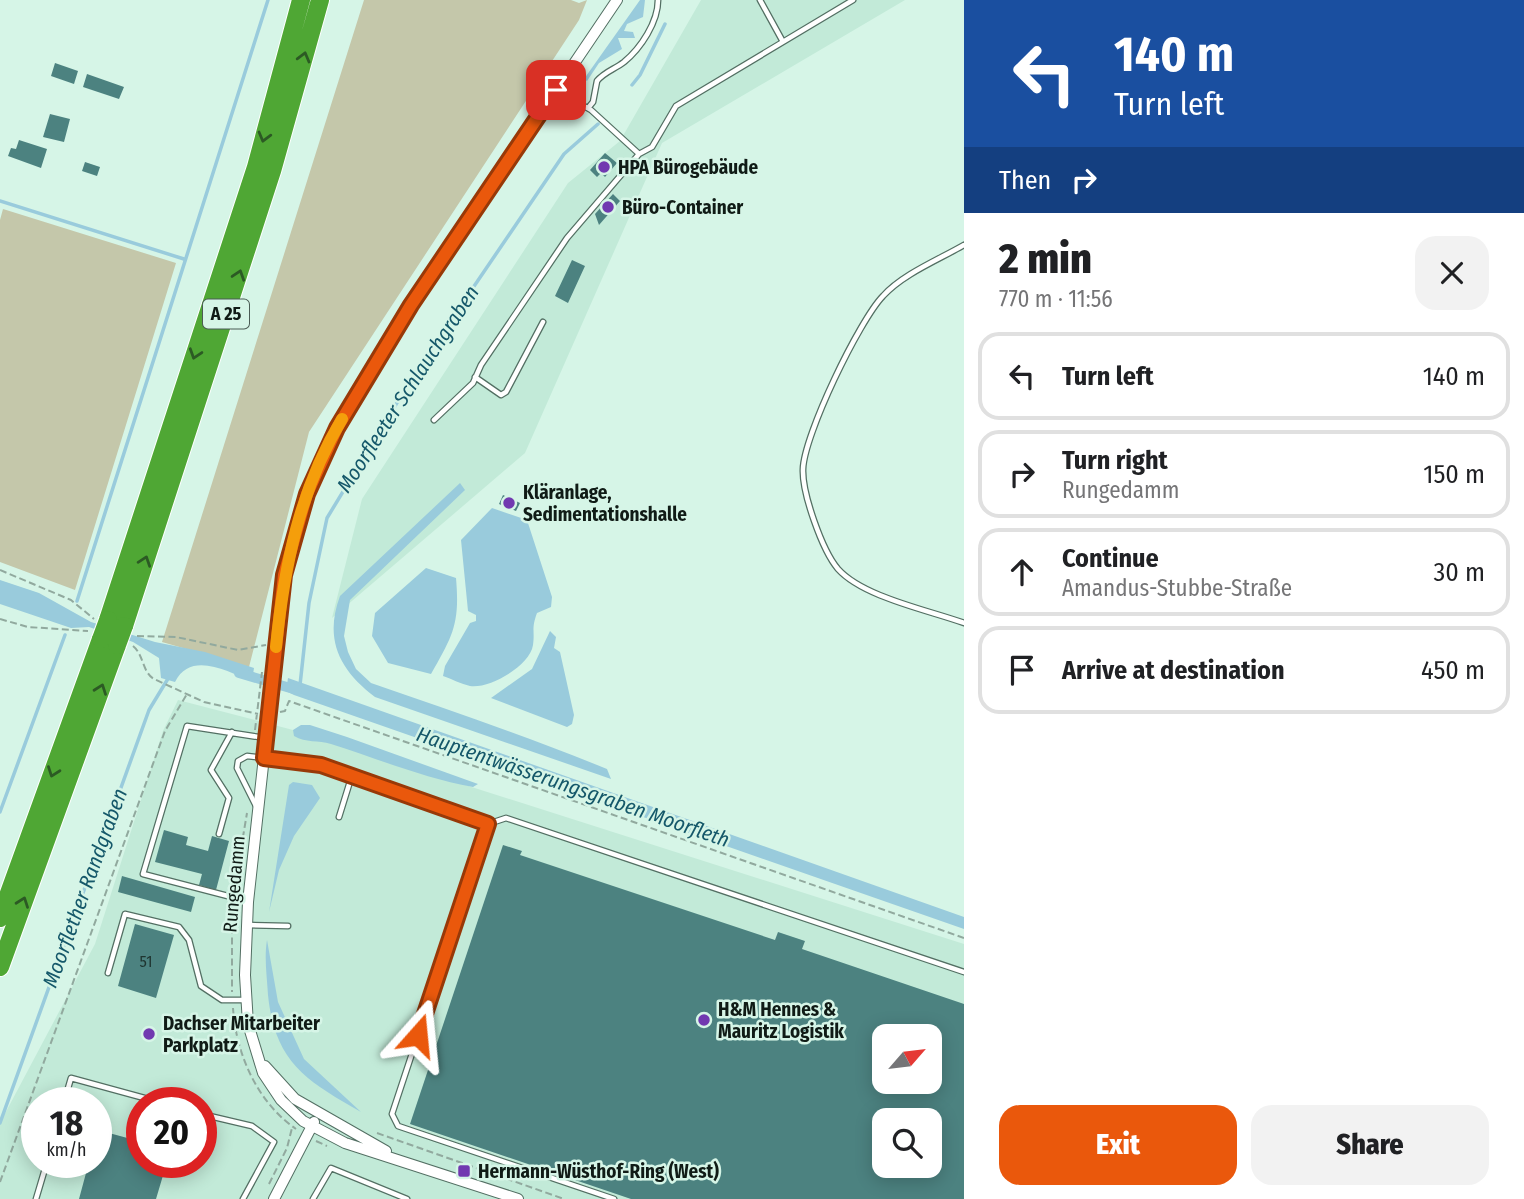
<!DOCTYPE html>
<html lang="en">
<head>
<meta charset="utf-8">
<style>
  :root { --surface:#fff; --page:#f2f2f2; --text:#202124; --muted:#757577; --line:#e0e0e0; --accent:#ea580c }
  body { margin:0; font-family:"Fira Sans Condensed",sans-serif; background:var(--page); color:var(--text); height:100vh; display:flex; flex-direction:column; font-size:26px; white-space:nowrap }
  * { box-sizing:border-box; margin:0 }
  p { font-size:23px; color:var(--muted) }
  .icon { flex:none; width:38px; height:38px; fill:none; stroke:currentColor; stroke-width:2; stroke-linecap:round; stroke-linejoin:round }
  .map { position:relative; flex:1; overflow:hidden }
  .details { display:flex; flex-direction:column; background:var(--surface); width:560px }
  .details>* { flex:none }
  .guide { background:#1a4fa0; color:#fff; overflow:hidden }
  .needle { width:46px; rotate:62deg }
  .fabs { position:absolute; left:872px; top:1024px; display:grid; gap:14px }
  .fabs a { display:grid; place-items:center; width:70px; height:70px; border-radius:14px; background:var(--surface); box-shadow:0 4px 18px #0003; font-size:35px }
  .speed { position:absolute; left:21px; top:1087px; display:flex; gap:14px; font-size:35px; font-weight:700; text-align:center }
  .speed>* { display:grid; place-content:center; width:91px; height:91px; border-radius:50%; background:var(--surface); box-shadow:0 4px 18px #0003; line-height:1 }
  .speed small { font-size:18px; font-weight:400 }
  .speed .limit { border:10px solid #d22; background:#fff; color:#111 }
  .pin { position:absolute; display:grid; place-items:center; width:60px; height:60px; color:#fff; margin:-30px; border-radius:14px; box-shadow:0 4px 10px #0006 }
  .me { position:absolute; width:77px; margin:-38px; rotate:18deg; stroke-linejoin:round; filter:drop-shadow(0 0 5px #0008) }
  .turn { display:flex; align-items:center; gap:24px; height:147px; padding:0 35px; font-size:32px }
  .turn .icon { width:91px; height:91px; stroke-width:2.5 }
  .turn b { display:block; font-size:49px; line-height:60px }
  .then { display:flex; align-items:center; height:66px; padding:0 35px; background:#0003; gap:14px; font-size:26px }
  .round { display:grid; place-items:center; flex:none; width:74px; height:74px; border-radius:21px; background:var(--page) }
  .overview { display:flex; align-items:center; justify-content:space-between; height:119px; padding:0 35px }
  h1 { font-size:42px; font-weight:800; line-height:52px }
  .primary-button { display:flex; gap:14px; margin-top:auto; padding:14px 35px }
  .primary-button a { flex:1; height:80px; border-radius:21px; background:var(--accent); color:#fff; font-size:28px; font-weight:800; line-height:80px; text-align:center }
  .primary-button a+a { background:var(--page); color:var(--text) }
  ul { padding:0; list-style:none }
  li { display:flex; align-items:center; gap:21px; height:88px; margin:0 14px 10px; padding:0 21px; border:4px solid var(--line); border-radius:21px }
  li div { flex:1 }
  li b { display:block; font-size:26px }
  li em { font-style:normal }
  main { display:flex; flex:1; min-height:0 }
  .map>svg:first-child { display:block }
  .built { fill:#c2ead8; fill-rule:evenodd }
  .green { fill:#c4c7aa }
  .water { fill:#99cbdc }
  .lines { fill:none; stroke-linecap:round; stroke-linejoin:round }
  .stream { stroke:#99cbdc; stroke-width:3.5 }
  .canal { stroke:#99cbdc; stroke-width:10 }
  .building { fill:#4c8280; fill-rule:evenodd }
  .service-casing { stroke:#536f63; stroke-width:7 }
  .minor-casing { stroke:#536f63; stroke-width:12 }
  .motorway-casing { stroke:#fff; stroke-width:20 }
  .path { stroke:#91a99e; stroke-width:2; stroke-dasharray:7 3.5; stroke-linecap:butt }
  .service { stroke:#fff; stroke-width:4.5 }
  .minor { stroke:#fff; stroke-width:10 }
  .motorway { stroke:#4fa734; stroke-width:18 }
  .motorway-bridge-casing { stroke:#fff; stroke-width:20; stroke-linecap:butt }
  .motorway-bridge { stroke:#4fa734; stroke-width:18 }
  .oneway { stroke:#2c5a24 }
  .route-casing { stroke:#983908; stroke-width:18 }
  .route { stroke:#ea580c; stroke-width:12 }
  .slow { stroke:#f59e0b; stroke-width:12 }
  .poi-dot { fill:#7139b0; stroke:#d6f5e7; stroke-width:2.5 }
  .labels { text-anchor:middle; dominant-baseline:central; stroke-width:5; stroke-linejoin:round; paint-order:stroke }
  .number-label { font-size:16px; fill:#1f3530 }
  .shield { fill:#d6f5e7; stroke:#4b5c55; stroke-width:2 }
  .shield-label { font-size:18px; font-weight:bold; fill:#101b16 }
  .poi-label { font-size:19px; font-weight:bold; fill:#101b16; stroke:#d6f5e7; text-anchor:start }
  .street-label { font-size:19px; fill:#101b16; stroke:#d6f5e7 }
  .water-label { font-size:21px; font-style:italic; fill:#15586a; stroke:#d6f5e7 }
</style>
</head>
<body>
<main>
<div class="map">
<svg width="964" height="1199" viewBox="0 0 964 1199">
  <rect width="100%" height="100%" fill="#d6f5e7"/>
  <path class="built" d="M701,0H905L662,143L525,453L332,618L362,499L568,183L620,141Z
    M178,700L293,730L964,944V1199H0V1123L95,944L163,731ZM884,1036H929V1082H884ZM37,1102H96V1162H37ZM142,1102H201V1162H142ZM884,1120H929V1166H884Z"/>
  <path class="green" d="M364,0H571L579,3L587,0L579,20L309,432L249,667L162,642Z
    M3,209L176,263L75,590L0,562V220Z"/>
  <path class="water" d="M640,0H645L643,17L627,24L624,31L633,32L635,38H618L622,49L599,63L587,81L584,79Z
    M460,483L465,490L350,600L344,636L348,652L356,669L371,683C450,710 531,738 607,769L611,779L375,697C339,670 324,639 340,596Z
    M492,508L527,520L552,597L551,607L537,613C531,629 535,631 533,645C530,666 489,689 470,686C461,684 452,679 443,676L445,666L470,623L476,621V615L468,611L461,540Z
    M426,568L456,578C460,624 453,635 431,674L388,663L372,636L375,613Z
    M0,580L39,593L91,622L155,642L205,652L254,668L252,681C228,672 191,650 175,682L161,678L159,658L133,642L89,627L71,628L0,604Z
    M550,631L556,637L554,648L560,652L574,715L572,724L567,727L491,698L532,669Z
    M288,678L964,917V929L294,695L286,691Z
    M301,725H310L347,737L478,784L473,787C424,778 378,759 331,744C318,740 306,743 294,736L293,730Z
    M293,782L312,785L320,798L294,836L279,870L269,912L289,785Z
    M267,940L278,1002L304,1059L361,1112C305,1080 275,1062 268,995C267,976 264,958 267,940Z"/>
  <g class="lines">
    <path class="stream" d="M632,85L640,75L665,24
      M0,201L184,259
      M77,601L268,0
      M300,685L309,603L327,518L415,373L564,154L598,124
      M0,812L65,635
      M0,1123L149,710L169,677"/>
    <path class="canal" d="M239,673L297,690"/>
  </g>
  <path class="building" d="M55,63L78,71L74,84L51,76Z
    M87,74L124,87L119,99L83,87Z
    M50,114L70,119L64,142L43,137Z
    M19,140L47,149L41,168L8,156L11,148L16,149Z
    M605,153L617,163L605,177L601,173L597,177L590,170Z
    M85,162L100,167L97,176L82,171Z
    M613,194L620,201L599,225L595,214Z
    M572,260L585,266L568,303L555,296Z
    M503,495L520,503L516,511L499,504Z
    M164,830L188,837L186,845L208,851L212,836L229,841L216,890L199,885L202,874L155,862Z
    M503,845L522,851L520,855L775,940L778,932L805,941L802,949L964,1004V1199H631L410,1124ZM884,1036H929V1082H884ZM884,1120H929V1166H884Z
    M122,876L195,897L191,912L118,892Z
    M135,924L174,935L156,998L118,986Z
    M98,1130L142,1142V1162H167L156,1199H79L89,1162H96Z"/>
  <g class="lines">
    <g class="service-casing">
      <path id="service" d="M760,0L782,40
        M557,91L591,110L638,153
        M588,108L593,102L597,81C604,72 615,69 624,62C641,48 658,22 658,0
        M964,245C938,260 903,274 883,296C859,321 804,435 803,469C802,493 822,550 838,569C863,597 928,610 964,623
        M475,377L501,395L506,392L543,322
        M434,420L473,383L481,365L567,238L639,154L652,147L676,106L853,0
        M257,808L237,768L238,761L247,756L321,765L488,824
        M339,817L352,775
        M219,834L229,798L211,770L232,732
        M247,901L143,874L187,726L265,738
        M247,925L288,926
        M108,973L125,914L179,927L189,940L201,986L222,1000H245
        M64,1102L71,1078L159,1102
        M201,1114L252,1126L274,1142L243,1199
        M36,1199L47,1162
        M313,1199L331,1168L407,1199
        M614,1199L398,1126L392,1114L488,824L506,818L964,972"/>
    </g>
    <g class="minor-casing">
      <path id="minor" d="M265,1066L295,1099L386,1151
        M274,1199L314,1122
        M518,1199L345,1143L303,1121L281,1100L263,1073L248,1024L245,975L248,902L284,575L307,494L337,428L411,305L617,0"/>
    </g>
    <g class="motorway-casing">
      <path id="motorway" d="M108,620L256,167L301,0
        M124,626L272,171L320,0
        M0,918L101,639
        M0,967L117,645"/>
    </g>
    <path class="path" d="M0,570L71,600L94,619
      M0,619L28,627L88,631
      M137,636L176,637L238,650L266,645
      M133,646C144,655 142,672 154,679L204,702L258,714
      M280,712L285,711L289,701L964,938
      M255,730L262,672
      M234,890L247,813
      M232,906V992
      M233,1008C236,1054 257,1102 296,1129
      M377,1133L564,1199
      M316,1141L327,1146
      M0,1182L165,731L187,694
      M269,1184L287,1148L292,1128"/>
    <use href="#service" class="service"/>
    <use href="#minor" class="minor"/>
    <use href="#motorway" class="motorway"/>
    <g class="motorway-bridge-casing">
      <path id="motorway-bridge" d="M101,639L108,620
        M117,645L124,626"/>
    </g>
    <use href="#motorway-bridge" class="motorway-bridge"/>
  </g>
  <defs><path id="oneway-chevron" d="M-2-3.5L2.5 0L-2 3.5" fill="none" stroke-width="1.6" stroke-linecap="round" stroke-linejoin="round" transform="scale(1.75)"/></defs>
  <g class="oneway">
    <use href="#oneway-chevron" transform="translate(304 57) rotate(-75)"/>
    <use href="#oneway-chevron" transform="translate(264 137) rotate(105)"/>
    <use href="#oneway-chevron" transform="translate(239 275) rotate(-72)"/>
    <use href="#oneway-chevron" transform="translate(195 354) rotate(108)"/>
    <use href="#oneway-chevron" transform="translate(145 561) rotate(-71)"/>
    <use href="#oneway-chevron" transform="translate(101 689) rotate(-70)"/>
    <use href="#oneway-chevron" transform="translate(53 772) rotate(110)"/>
    <use href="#oneway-chevron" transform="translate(23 902) rotate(-70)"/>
  </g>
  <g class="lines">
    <g class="route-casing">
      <path id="route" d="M418,1035L488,824L321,765L264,758L284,575L307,494L337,428L411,305L556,90"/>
    </g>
    <use href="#route" class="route"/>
    <path class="slow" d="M276,647C284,566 300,489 342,419"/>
  </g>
  <g class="poi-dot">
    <circle cx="604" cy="167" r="7"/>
    <circle cx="608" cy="207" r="7"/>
    <circle cx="509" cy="503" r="7"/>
    <circle cx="704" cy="1020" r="7"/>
    <circle cx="149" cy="1034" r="7"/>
    <rect x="457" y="1164" width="14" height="14" rx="3.5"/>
  </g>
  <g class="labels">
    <g class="number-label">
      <text x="146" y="961">51</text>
    </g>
    <rect class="shield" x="203" y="299.5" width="46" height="29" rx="5"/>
    <g class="shield-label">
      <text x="226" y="314">A 25</text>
    </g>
    <g class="poi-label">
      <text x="618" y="167">HPA Bürogebäude</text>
      <text x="622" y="207">Büro-Container</text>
      <text x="523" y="492">Kläranlage,<tspan x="523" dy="22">Sedimentationshalle</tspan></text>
      <text x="718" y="1009">H&amp;M Hennes &amp;<tspan x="718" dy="22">Mauritz Logistik</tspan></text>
      <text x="163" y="1023">Dachser Mitarbeiter<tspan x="163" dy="22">Parkplatz</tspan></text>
      <text x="478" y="1171">Hermann-Wüsthof-Ring (West)</text>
    </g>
    <g class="street-label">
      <text transform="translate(234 884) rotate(-85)">Rungedamm</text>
    </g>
    <g class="water-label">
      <text transform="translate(408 389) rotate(-57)">Moorfleeter Schlauchgraben</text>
      <text transform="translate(573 787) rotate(19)">Hauptentwässerungsgraben Moorfleth</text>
      <text transform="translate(85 888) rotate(-70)">Moorflether Randgraben</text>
    </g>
  </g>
</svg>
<div class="fabs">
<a><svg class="needle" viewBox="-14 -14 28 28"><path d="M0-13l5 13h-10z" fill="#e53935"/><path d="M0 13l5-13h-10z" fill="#757577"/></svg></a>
<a><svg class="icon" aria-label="search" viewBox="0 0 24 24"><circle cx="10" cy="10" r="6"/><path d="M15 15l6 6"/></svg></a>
</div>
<div class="speed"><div>18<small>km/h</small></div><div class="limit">20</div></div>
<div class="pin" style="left:556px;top:90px;background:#d93025"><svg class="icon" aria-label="arrive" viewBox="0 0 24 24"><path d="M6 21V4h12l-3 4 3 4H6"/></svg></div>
<svg class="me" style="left:418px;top:1035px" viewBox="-20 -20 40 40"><path d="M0-17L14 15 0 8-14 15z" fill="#ea580c" stroke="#fff" stroke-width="4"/></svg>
</div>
<section class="details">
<div class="guide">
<div class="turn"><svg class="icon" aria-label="left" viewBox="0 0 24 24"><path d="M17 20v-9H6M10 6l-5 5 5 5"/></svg><div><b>140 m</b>Turn left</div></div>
<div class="then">Then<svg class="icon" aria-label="right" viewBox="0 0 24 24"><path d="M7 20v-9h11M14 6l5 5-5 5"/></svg></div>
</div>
<div class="overview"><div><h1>2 min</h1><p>770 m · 11:56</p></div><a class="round"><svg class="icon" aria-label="close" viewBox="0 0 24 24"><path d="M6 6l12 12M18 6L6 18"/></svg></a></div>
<ul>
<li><svg class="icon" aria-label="left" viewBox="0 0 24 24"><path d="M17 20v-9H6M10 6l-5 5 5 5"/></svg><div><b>Turn left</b></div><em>140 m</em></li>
<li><svg class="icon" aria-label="right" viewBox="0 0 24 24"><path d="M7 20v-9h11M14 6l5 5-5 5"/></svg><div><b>Turn right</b><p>Rungedamm</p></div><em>150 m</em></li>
<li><svg class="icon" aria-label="ahead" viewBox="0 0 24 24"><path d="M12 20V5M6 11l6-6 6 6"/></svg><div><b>Continue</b><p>Amandus-Stubbe-Straße</p></div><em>30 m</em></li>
<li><svg class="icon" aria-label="arrive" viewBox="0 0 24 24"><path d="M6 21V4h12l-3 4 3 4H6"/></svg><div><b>Arrive at destination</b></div><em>450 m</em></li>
</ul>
<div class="primary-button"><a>Exit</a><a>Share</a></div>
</section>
</main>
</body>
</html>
